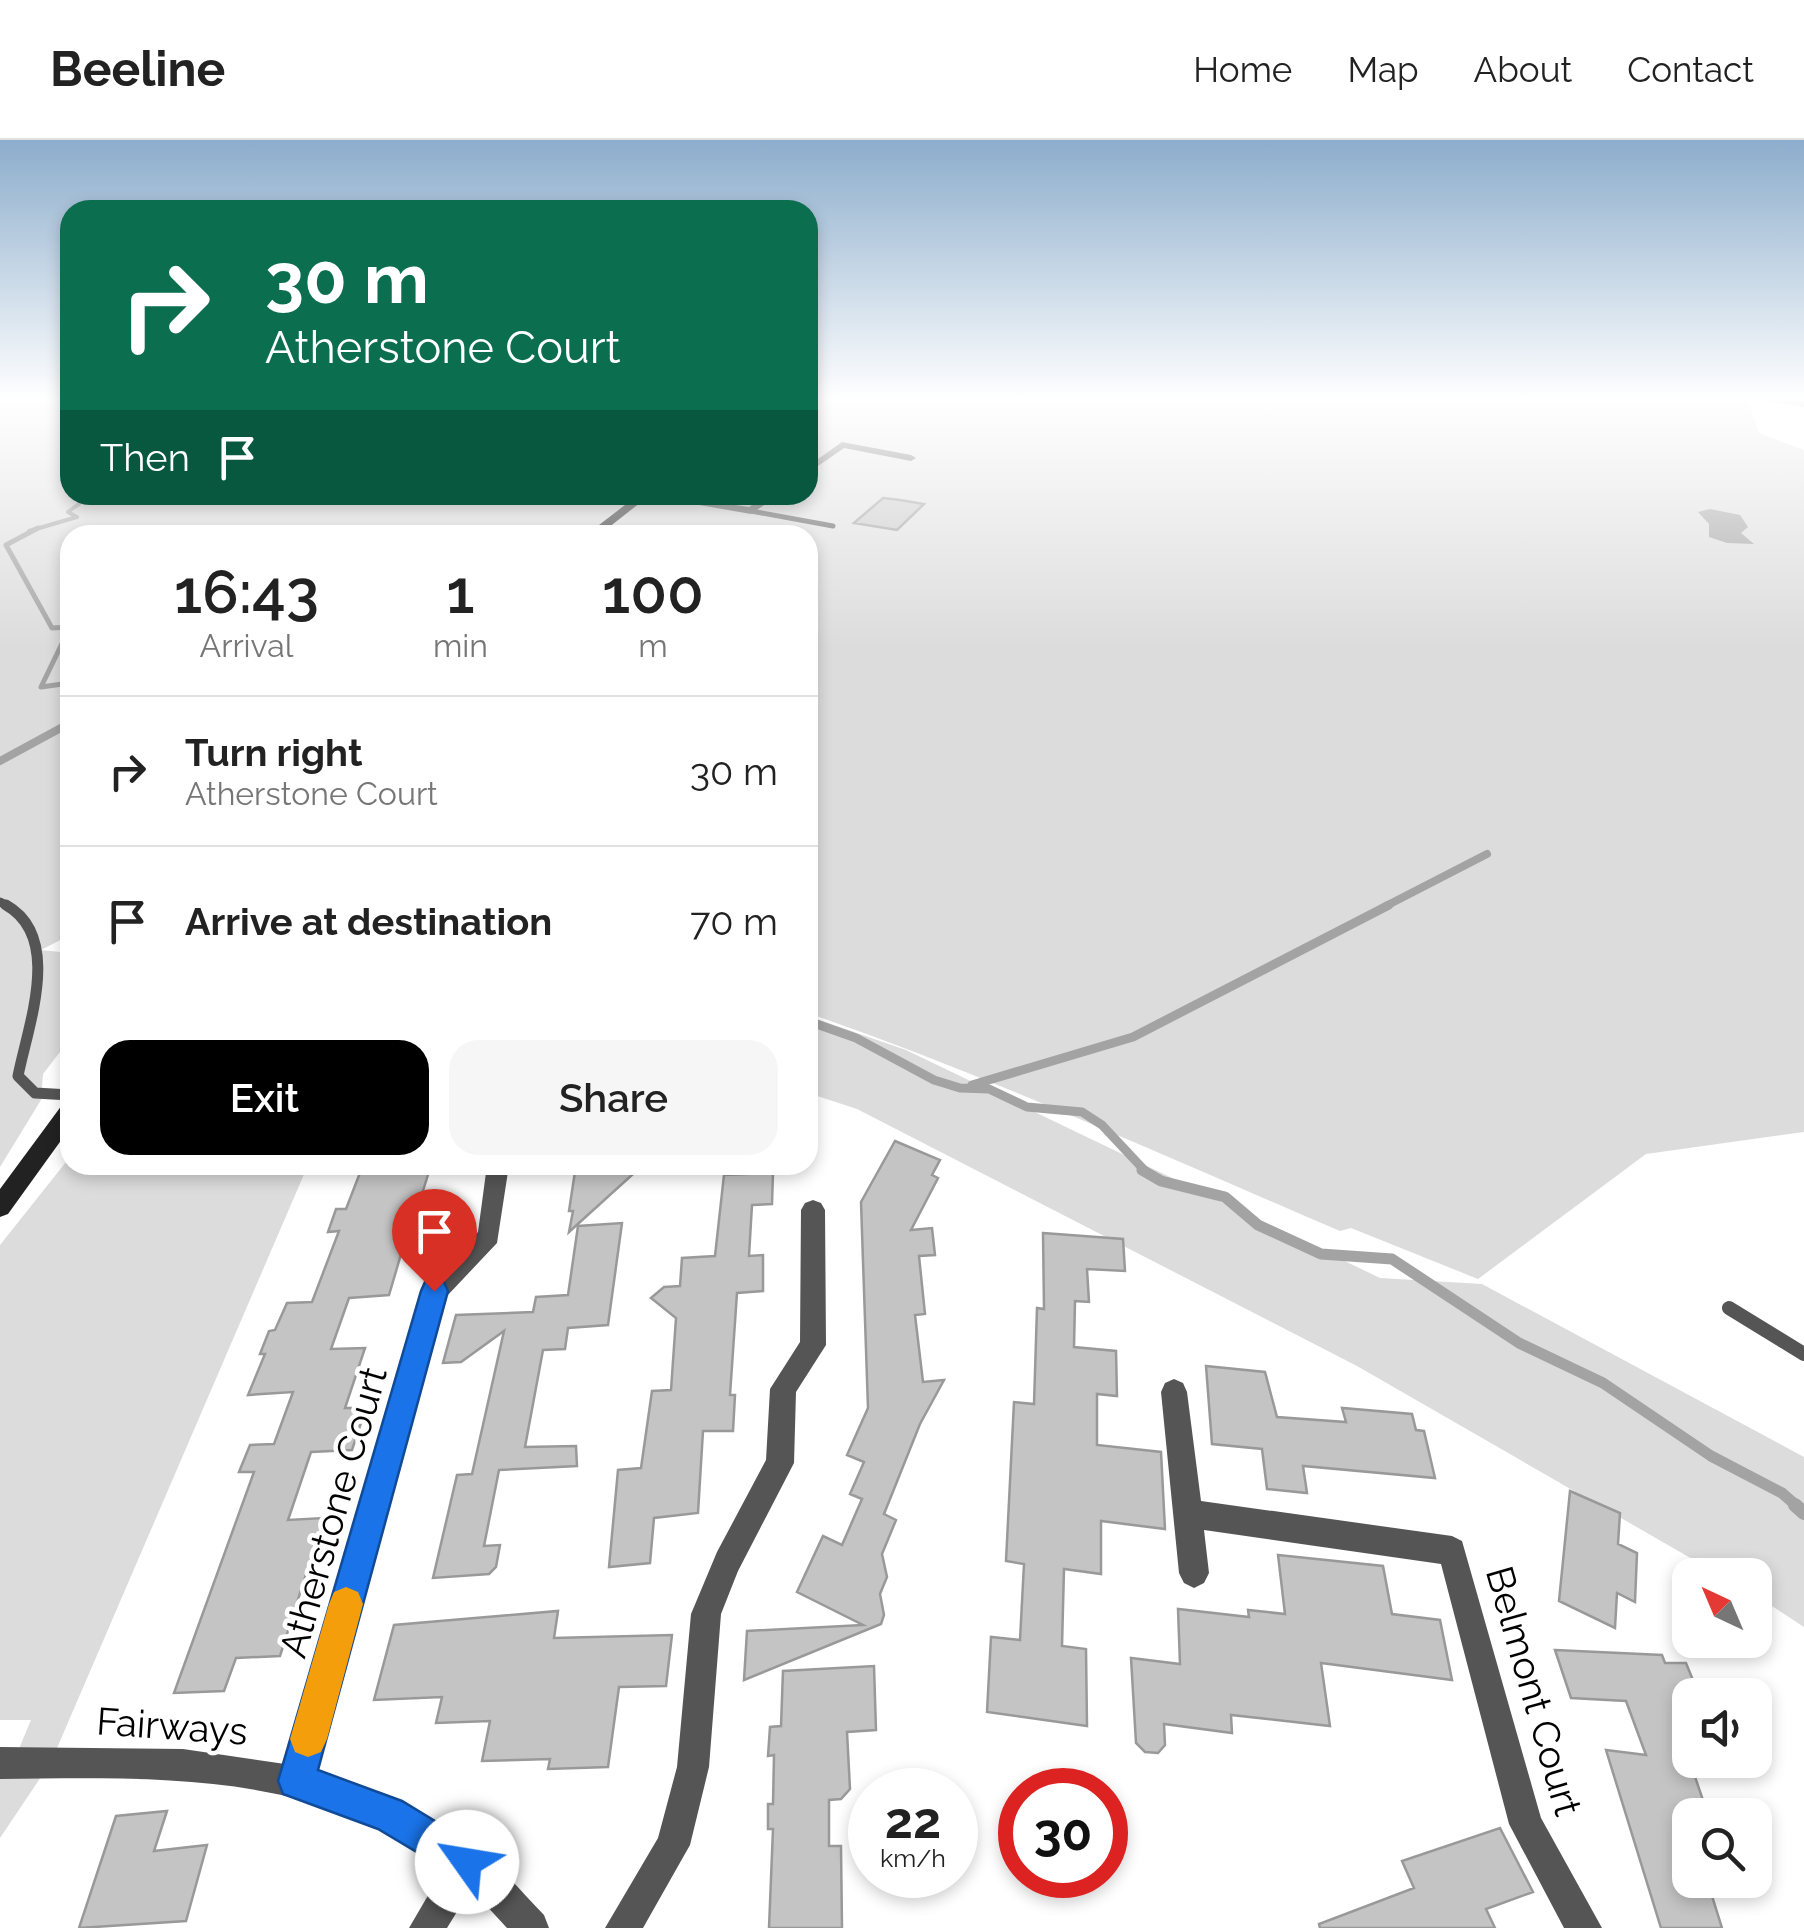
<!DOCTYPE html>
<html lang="en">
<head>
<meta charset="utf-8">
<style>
  :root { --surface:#fff; --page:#f6f6f6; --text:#222; --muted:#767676; --line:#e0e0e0; --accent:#000 }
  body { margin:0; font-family:Raleway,sans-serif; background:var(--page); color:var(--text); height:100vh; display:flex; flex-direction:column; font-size:38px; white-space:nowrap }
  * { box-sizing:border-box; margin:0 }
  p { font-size:32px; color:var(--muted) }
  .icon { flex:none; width:55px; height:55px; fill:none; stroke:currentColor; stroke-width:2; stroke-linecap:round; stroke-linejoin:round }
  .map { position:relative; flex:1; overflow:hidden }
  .side { position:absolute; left:60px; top:385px; width:758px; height:650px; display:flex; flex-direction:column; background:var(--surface); border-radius:30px; box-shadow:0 5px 15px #0003 }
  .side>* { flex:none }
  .banner { position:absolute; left:60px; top:60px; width:758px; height:305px; border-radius:30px; box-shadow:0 5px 15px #0003; background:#0b6e4f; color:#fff; overflow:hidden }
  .needle { width:65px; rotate:316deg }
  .buttons { position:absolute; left:1672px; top:1418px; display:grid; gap:20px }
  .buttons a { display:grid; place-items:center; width:100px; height:100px; border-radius:20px; background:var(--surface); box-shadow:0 5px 15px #0003; font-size:50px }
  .speed { position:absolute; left:848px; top:1628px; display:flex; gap:20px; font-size:50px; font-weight:700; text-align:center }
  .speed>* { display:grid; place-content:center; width:130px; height:130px; border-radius:50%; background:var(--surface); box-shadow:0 5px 15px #0003; line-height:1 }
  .speed small { font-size:25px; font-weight:400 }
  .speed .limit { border:15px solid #d22; background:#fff; color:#111 }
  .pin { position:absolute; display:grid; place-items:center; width:85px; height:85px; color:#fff; margin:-102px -42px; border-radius:50% 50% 50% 0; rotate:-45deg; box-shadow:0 0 10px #0007 }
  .pin .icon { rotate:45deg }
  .me { position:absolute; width:110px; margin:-55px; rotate:302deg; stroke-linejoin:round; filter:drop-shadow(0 0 8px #0008) }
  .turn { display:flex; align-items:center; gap:35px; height:210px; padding:0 40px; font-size:45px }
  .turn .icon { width:130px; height:130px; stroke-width:2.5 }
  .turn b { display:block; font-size:70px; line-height:85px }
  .then { display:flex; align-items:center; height:95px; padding:0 40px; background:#0003; gap:20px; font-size:38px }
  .eta { display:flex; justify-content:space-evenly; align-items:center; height:170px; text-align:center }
  .eta b { font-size:60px; font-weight:600; line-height:70px }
  .button { display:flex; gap:20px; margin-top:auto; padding:20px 40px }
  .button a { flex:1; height:115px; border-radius:30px; background:var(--accent); color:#fff; font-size:40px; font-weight:600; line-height:115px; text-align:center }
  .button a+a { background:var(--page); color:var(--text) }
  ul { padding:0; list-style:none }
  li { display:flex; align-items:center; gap:30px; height:150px; padding:0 40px; border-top:2px solid var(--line) }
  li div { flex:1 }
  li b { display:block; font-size:38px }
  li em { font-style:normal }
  header { display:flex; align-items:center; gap:60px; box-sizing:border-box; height:140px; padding:0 50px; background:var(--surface); border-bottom:2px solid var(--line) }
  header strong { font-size:48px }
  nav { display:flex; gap:55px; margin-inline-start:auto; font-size:35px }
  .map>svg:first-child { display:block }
  .green { fill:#dcdcdc }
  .water { fill:#a3a3a3 }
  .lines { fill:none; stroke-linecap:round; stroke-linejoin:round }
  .stream-far5 { stroke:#a3a3a3; stroke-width:4 }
  .stream-far4 { stroke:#a3a3a3; stroke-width:5 }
  .stream-far3 { stroke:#a3a3a3; stroke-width:8 }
  .stream-far2 { stroke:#a3a3a3; stroke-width:9 }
  .stream-far1 { stroke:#a3a3a3; stroke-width:11 }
  .stream { stroke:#a3a3a3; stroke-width:14 }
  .building { fill:#c4c4c4; stroke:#999; stroke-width:2.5 }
  .lane-far3 { stroke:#555; stroke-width:5 }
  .lane-far2 { stroke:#555; stroke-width:9 }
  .lane-far1 { stroke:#555; stroke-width:11 }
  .lane { stroke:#555; stroke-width:14 }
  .street { fill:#555; fill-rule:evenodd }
  .secondary { fill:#222; fill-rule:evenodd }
  .route { fill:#1a73e8; stroke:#114b97; stroke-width:2.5 }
  .slow { fill:#f59e0b }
  .labels { text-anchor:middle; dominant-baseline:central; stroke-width:9; stroke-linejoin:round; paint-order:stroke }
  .near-street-label { font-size:38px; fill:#000; stroke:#fff }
</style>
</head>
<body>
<header>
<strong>Beeline</strong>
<nav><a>Home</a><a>Map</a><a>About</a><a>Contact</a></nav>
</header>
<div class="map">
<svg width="1804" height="1788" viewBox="0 0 1804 1788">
  <rect width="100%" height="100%" fill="#fff"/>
  <path class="green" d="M0,257H70V355H808V257L1748,260L1759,293L1804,310V992L1646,1014L1478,1139L1351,1088L1340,1091C1163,1015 989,936 808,873V395H70V795L41,810L70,813V899L43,934L41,960L0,1027Z
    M808,876L906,910L1380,1138L1482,1144L1804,1317V1487L1755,1455V1435H1720L1357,1226L857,969L808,953Z
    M70,1017V1025H308L51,1622L0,1698V1623H13L31,1580H0V1105Z"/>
  <path class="water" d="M1710,369L1740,375L1748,387L1741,393L1754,404L1727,403L1709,397V384L1698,372Z"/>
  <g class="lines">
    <path class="stream-far5" d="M29,391L77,377L68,372L91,355"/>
    <path class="stream-far4" d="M38,388L6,405L52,488L70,487
      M70,487L41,547L70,543"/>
    <path class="stream-far3" d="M0,621L70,583
      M1384,767L1487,714"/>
    <path class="stream-far2" d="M808,881L856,898L934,940L960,948L989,949L1027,967L1082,972L1102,985L1147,1033
      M972,945L1133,897L1389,765"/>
    <path class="stream-far1" d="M1142,1030L1161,1041L1225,1057L1258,1085L1321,1114L1392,1119L1519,1203L1603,1243L1711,1316L1782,1353L1798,1367"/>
    <path class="stream" d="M1795,1365L1804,1373"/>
  </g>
  <path class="building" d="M883,358L900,360L924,364L897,390L854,383Z
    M895,1001L940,1020L932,1035L938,1038L911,1090L932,1088L935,1115L919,1116L925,1174L915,1175L923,1242L944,1240L920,1284L884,1374L896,1380L882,1414L887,1437L880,1454L884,1475L881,1484L744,1540L747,1491L863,1485L797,1452L823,1396L842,1405L862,1359L850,1354L864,1322L847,1315L868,1268L861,1062Z
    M363,1025H431L422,1054L436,1053L425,1086L409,1087L389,1155L349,1158L331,1209L365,1208L345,1268H366L352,1310L311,1312L288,1380L324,1378L280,1516L236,1518L224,1551L174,1553L254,1332H239L250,1305L274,1304L293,1252L248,1255L265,1214H260L269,1191L275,1190L287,1163L312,1162L339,1091L328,1092L336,1069H346Z
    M576,1025H643L569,1092L573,1071H569Z
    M773,1033L772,1064L752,1065L749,1116L763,1115V1151L737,1153L730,1255H735L733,1291H703L698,1373L654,1378L650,1423L609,1427L618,1330L641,1328L652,1251L671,1250L676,1178L651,1158L664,1147L680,1146L682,1118L715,1116L724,1035Z
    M622,1083L608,1185L568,1188L565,1209L543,1210L525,1307L576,1306L577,1326L499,1330L484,1406L500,1405L496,1427L489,1434L433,1438L457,1335L472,1334L504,1191L461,1222L443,1223L456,1175L533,1172L536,1157L568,1155L578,1086Z
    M1043,1093L1123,1099L1125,1131L1087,1129L1089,1162L1075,1161L1074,1207L1116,1211L1117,1256L1097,1254V1305L1161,1312L1165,1389L1101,1381V1434L1064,1429L1062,1506L1086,1509L1087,1586L987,1572L991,1497L1020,1500L1024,1424L1006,1421L1014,1262L1034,1264L1037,1168L1044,1169Z
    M1206,1226L1265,1232L1277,1277L1346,1282L1342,1268L1412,1274L1416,1290L1424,1291L1435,1338L1303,1326L1307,1353L1267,1349L1262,1309L1212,1304Z
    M1570,1351L1620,1373L1618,1404L1637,1413L1635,1462L1617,1453L1615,1488L1559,1461Z
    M1278,1415L1383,1426L1392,1474L1440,1480L1452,1540L1321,1523L1330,1586L1231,1575L1232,1593L1164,1584L1165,1605L1158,1613L1145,1612L1136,1603L1131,1518L1180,1524L1178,1469L1249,1477L1248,1470L1285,1474Z
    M558,1471L554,1498L672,1495L666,1546L619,1547L608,1627L548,1629L550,1619L482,1621L490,1581L436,1583L442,1557L374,1560L394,1485Z
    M1555,1510L1662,1515L1665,1523H1686L1699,1555H1690V1622L1708,1675H1690V1740H1707L1722,1788H1661L1606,1610L1646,1615L1626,1561L1571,1558Z
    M874,1526L876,1590L847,1592L850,1649L841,1659L829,1660V1706H841L842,1788H769L773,1689H768V1664H773L774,1615L768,1616L770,1587L781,1586L783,1531Z
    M167,1671L154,1711L207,1705L186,1781L79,1788L116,1676Z
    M1500,1688L1533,1752L1486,1769L1495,1788H1320L1319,1784L1414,1748L1402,1721Z"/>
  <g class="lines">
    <path class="lane-far3" d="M751,371L833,386"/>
    <path class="lane-far2" d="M0,762L10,767"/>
    <path class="lane-far1" d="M6,765C63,797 28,885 18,936L35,953L70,955"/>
    <path class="lane" d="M1729,1168L1804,1214"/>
    <path class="street" d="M1755,257L1804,261V267L1759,260Z
      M842,302L911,315L916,318L911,321L844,308L808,333V326Z
      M642,355H668L749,367L767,355H779L751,374Z
      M487,1025H509L497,1103L446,1157L316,1632C376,1651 434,1674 483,1714C506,1732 524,1755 544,1775L549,1788H507L471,1749L447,1788H409L444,1728C416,1709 389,1691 357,1678C246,1633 118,1638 0,1639V1607L183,1609L285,1624L423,1151L426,1143L478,1092Z
      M813,1060L821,1063L825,1070L826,1205L796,1252L794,1323L738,1431L721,1474L709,1627L690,1705L643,1788H605L658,1698L677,1627L691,1474L717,1412L766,1320L770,1249L800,1202L801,1070L805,1063Z
      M1174,1239L1183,1243L1187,1252L1201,1361L1452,1396L1462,1401L1541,1678L1602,1788H1564L1509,1684L1441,1424L1204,1390L1209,1433L1204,1443L1194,1448L1184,1443L1179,1433L1161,1252L1165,1243Z"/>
    <path class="secondary" d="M638,355H650L599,395H586Z
      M70,963V988L8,1074L0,1077V1049L62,965Z"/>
  </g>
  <linearGradient id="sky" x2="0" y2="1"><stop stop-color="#8cadcc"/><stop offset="0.51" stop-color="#fff"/><stop offset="1" stop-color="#fff" stop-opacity="0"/></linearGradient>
  <rect width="1804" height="508" fill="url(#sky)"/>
  <path class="route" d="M434,1139L444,1142L448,1151L318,1630L402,1661L481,1709L486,1722L481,1736L467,1742L378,1689L283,1654L278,1641L421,1151L425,1142Z"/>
  <path class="slow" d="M346,1447L358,1452L363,1464L327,1599L321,1612L308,1617L295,1612L290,1599L329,1464L334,1452Z"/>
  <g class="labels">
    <g class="near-street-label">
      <text transform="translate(333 1372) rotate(-74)">Atherstone Court</text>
      <text transform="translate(1534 1551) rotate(74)">Belmont Court</text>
      <text transform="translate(172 1586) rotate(4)">Fairways</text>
    </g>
  </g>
</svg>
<div class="buttons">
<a><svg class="needle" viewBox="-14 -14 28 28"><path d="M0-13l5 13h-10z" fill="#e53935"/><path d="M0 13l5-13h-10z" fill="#767676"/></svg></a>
<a><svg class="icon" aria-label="sound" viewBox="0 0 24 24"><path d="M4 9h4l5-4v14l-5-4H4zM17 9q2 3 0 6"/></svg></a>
<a><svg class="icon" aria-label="search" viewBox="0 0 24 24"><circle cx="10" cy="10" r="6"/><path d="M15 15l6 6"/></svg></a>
</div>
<div class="speed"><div>22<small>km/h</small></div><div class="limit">30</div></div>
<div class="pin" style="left:434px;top:1151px;background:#d93025"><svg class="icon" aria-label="arrive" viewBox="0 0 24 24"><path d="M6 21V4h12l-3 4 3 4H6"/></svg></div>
<svg class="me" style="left:467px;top:1722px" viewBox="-20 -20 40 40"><circle r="19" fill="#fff"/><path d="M0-13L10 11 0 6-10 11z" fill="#1a73e8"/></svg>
<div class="banner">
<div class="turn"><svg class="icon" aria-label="right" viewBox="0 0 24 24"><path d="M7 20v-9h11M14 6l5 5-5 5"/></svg><div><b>30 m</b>Atherstone Court</div></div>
<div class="then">Then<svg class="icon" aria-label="arrive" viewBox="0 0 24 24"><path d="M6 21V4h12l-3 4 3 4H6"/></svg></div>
</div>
<section class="side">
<div class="eta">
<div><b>16:43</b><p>Arrival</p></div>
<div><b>1</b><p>min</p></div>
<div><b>100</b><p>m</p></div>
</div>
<ul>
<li><svg class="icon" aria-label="right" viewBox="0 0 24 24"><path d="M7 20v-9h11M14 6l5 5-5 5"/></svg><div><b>Turn right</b><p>Atherstone Court</p></div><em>30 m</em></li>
<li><svg class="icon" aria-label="arrive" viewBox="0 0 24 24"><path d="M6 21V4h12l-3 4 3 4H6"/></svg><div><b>Arrive at destination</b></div><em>70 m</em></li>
</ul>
<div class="button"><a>Exit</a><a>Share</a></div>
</section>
</div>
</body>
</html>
